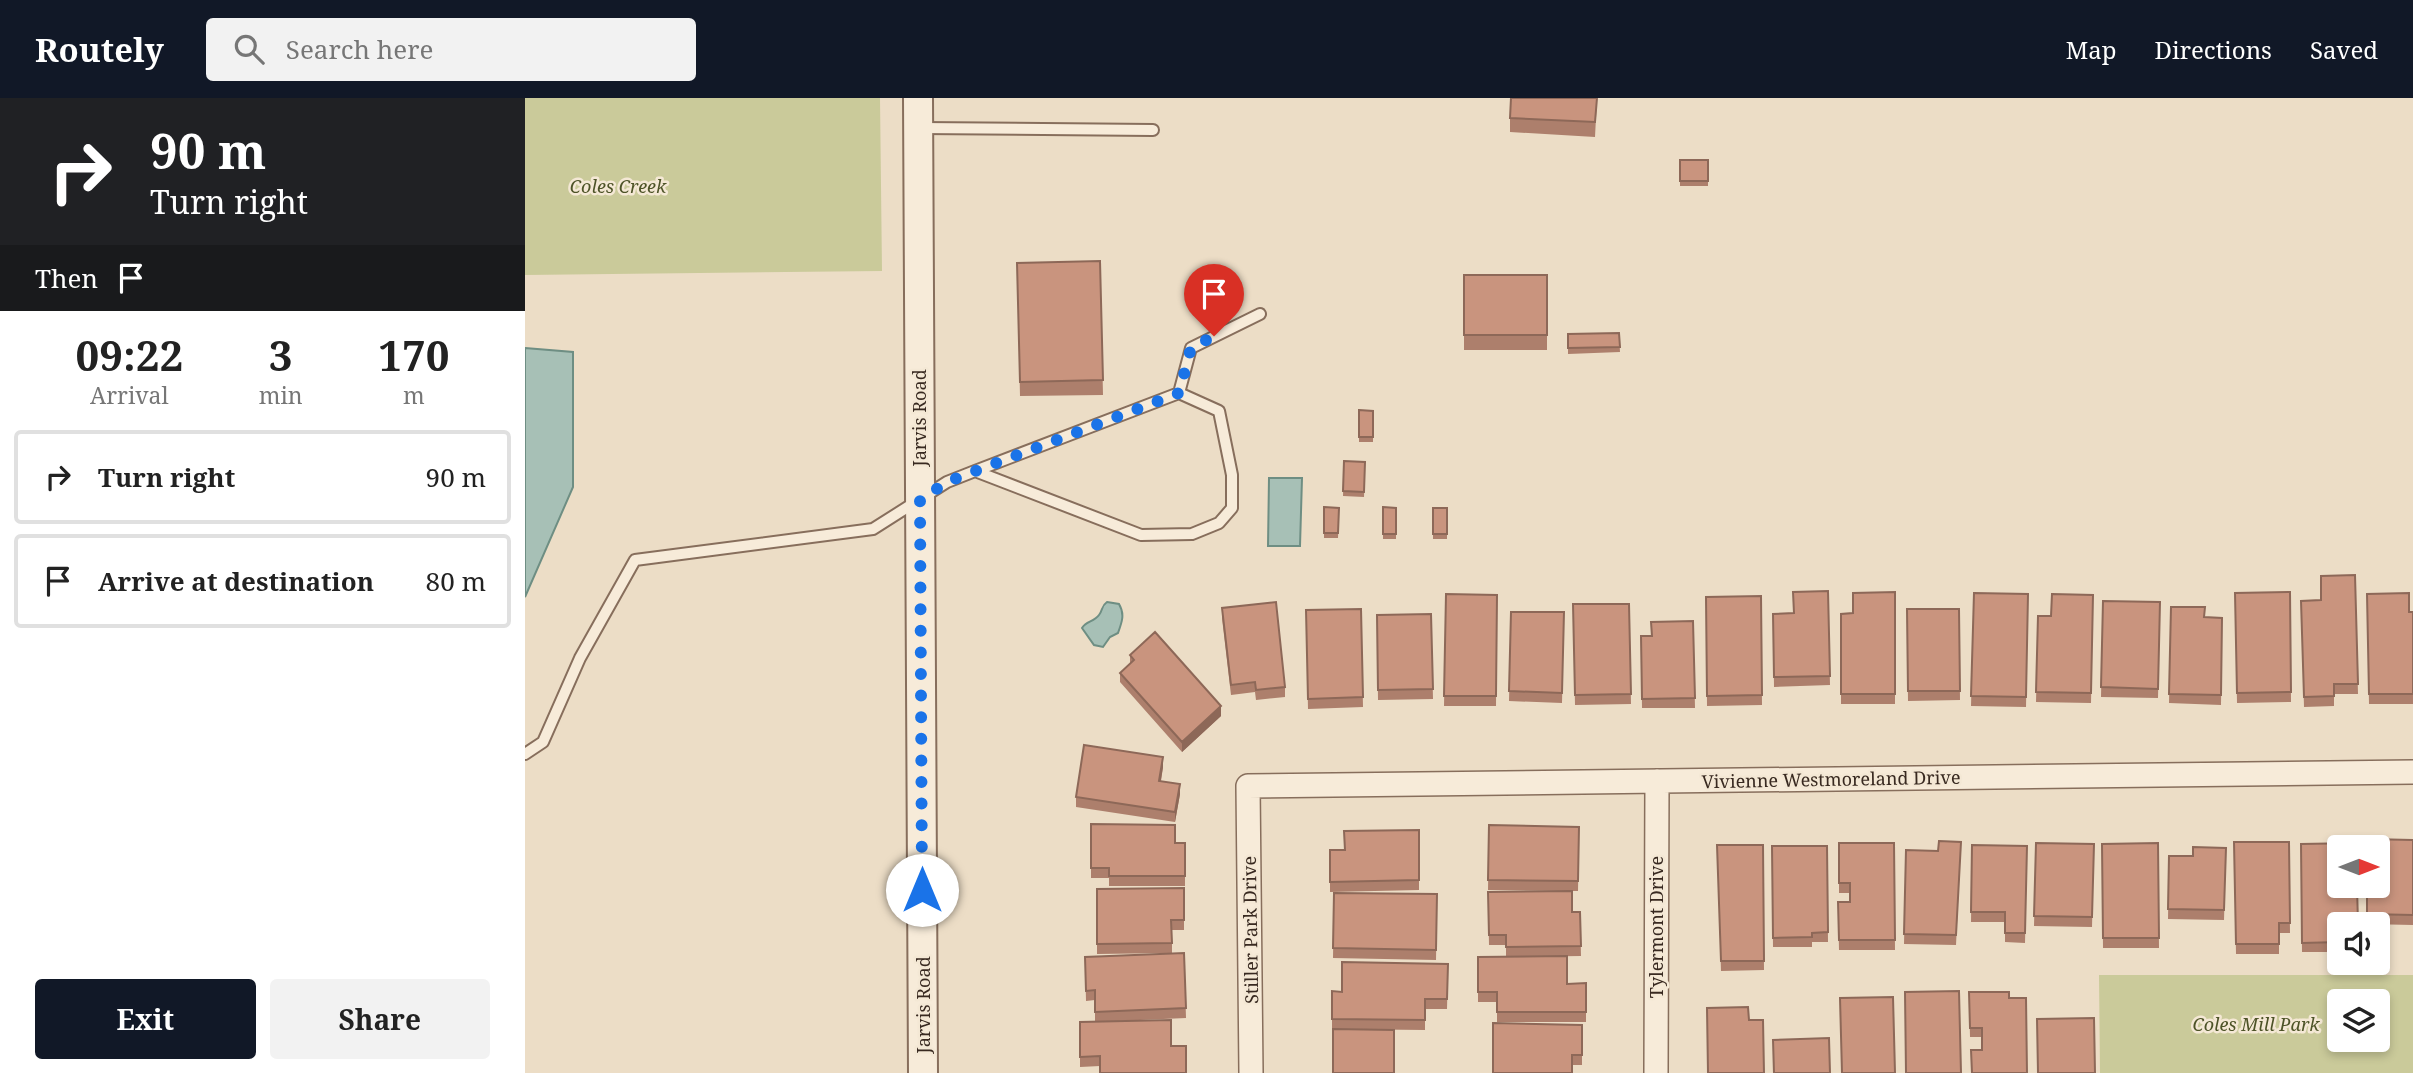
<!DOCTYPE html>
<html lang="en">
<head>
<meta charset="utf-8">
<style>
  :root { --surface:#fff; --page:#f2f2f2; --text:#222; --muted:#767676; --line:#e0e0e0; --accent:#111827 }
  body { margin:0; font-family:"Noto Serif",serif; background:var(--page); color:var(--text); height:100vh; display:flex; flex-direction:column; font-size:26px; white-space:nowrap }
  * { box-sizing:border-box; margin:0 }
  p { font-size:23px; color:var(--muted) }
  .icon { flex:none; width:38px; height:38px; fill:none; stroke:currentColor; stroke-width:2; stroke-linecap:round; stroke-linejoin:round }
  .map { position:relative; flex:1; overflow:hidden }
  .sheet { display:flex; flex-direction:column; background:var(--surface); width:525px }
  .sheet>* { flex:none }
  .hud { background:#202124; color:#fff; overflow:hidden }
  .needle { width:46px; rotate:90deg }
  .controls { position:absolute; left:1802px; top:737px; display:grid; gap:14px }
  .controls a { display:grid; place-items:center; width:63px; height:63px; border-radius:7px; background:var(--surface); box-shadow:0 4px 10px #0003; font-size:35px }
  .pin { position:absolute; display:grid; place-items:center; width:60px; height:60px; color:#fff; margin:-72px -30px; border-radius:50% 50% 50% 0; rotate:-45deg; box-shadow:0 0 7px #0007 }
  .pin .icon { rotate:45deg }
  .me { position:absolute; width:77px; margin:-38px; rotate:0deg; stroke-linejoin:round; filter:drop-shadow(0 0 5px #0008) }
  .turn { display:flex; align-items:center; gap:24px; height:147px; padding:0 35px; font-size:32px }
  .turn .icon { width:91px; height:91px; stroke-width:2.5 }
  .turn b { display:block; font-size:49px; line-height:60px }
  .then { display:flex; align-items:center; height:66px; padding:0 35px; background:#0003; gap:14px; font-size:26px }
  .eta { display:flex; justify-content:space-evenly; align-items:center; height:119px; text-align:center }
  .eta b { font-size:42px; font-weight:700; line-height:49px }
  .cta { display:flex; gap:14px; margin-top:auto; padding:14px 35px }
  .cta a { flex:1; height:80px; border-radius:7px; background:var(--accent); color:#fff; font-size:28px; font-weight:700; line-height:80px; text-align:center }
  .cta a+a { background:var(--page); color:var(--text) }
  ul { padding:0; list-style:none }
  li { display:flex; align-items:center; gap:21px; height:94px; margin:0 14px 10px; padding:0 21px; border:4px solid var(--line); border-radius:7px }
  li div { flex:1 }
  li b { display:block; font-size:26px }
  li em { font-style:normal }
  header { display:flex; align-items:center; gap:42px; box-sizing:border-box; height:98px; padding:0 35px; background:var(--accent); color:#fff }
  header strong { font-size:33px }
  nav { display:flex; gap:38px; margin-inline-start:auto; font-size:24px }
  .search { width:490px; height:63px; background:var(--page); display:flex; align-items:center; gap:18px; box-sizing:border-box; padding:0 24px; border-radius:7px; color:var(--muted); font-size:26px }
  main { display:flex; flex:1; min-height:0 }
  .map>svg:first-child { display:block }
  .green { fill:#caca9a; fill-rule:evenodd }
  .water { fill:#a7c0b6; stroke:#6e8e83; stroke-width:2 }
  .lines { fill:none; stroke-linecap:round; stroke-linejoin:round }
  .service-casing { stroke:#876e5c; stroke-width:14 }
  .minor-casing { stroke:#876e5c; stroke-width:26 }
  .tertiary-casing { stroke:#876e5c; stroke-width:32 }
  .service { stroke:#f7ebd9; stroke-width:10 }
  .minor { stroke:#f7ebd9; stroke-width:23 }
  .tertiary { stroke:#f7ebd9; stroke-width:28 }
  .wall { fill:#ad7f6c }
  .shaded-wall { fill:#8d6858 }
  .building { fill:#c9947e; stroke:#8d6858; stroke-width:2 }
  .route { stroke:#1a73e8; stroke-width:12; stroke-dasharray:0 21.6 }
  .labels { text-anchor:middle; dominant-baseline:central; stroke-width:5; stroke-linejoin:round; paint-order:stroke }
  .park-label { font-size:18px; font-style:italic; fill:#4d5327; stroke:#f4e8d5 }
  .street-label { font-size:18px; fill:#382920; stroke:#f4e8d5 }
</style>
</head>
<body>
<header>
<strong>Routely</strong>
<div class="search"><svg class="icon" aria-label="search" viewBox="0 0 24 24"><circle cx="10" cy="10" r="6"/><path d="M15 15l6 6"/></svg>Search here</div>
<nav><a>Map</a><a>Directions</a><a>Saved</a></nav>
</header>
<main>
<section class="sheet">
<div class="hud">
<div class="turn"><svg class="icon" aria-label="right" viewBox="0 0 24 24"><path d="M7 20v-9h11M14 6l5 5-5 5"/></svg><div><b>90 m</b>Turn right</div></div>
<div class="then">Then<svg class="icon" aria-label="arrive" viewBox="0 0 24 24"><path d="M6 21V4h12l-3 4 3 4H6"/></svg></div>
</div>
<div class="eta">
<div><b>09:22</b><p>Arrival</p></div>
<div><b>3</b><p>min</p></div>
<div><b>170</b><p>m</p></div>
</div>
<ul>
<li><svg class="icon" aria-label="right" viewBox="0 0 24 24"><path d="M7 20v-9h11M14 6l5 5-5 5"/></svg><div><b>Turn right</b></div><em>90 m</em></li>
<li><svg class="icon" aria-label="arrive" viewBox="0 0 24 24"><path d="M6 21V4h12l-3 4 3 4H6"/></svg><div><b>Arrive at destination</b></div><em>80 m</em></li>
</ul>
<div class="cta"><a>Exit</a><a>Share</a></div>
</section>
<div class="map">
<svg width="1888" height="975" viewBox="0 0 1888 975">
  <rect width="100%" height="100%" fill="#ecddc6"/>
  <path class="green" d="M0,0H355L357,173L0,177Z
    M1574,877H1888V975H1575ZM1815,903H1853V942H1815Z"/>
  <path class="water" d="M0,250L48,254V389L0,499Z
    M744,380H777L775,448H743Z
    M582,504L594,506C600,516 597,524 593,535L585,539L578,549L569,547L557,530C561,523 569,524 574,517C578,512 576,508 582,504Z"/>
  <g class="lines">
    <g class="service-casing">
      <path id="service" d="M395,30L628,32
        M654,295L666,250L735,216
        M0,656L18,644L55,560L110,462L348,431L422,384L450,373L654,295L694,313L707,377V410L694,425L667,436L616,437L450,373"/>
    </g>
    <g class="minor-casing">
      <path id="minor" d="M726,975L723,688L1888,674
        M1131,975L1132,683"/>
    </g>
    <g class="tertiary-casing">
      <path id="tertiary" d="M393,0L398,975"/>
    </g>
    <use href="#service" class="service"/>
    <use href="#minor" class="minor"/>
    <use href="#tertiary" class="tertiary"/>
  </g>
  <path class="wall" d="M1072,0L1070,39L985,34V20Z
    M1155,62H1183V88H1155Z
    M575,163L578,297L495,298L492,165Z
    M939,177H1022V252H939Z
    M1094,235L1095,254L1043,256V236Z
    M834,312L848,313V344H834Z
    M819,363L840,364L839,399L818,398Z
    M799,409L814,410L813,440H799Z
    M858,409L871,410V441H858Z
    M908,410H922V441H908Z
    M1830,477L1833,596H1809V608L1779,609L1776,503L1796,502Z
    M1303,493L1305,587L1249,589L1248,516L1269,515Z
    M1370,494V606H1316V516L1328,515Z
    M1765,494L1766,604L1712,605L1710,495Z
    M1449,495L1503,496L1501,609L1446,608Z
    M921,496L972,497L971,608H919Z
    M1842,496L1884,514H1888V606H1844Z
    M1568,497L1566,605L1511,604L1513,518H1526Z
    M1236,498L1237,607L1182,608L1181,499Z
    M1578,503L1635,504L1633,600L1576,599Z
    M1048,506H1104L1106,606L1050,607Z
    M1646,509L1680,519L1697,520L1696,607L1644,605Z
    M697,510L760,589V599L731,602L730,594L706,597L697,520Z
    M836,511L838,609L783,611L781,512Z
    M1382,511H1434L1435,602L1383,603Z
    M986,514H1039L1037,605L984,603Z
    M906,516L908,601L853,602L852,517Z
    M1168,523L1170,610H1117L1116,538H1126Z
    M605,557L696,618L657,654L595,584V575L605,566Z
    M638,669L636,683L655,696L650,724L551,709V699Z
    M566,726L650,745H660V788H584V780H566Z
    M964,727L1054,729L1053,793H1047V814H1055L1056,858L981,859V847H964L963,794L1042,793L963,792Z
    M894,732V792L805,794V752H820Z
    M1888,742V827L1842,826V788Z
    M1436,744L1431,847L1379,846L1381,752L1413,753Z
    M1709,744H1764L1765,835H1754V856H1711Z
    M1314,745H1369L1370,852H1314L1313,804H1325V795H1314Z
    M1511,745L1569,746L1567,829L1509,828Z
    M1633,745L1634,850H1578L1577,746Z
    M1776,746L1815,826V854H1777Z
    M1192,747H1238L1239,872L1196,873Z
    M1447,747L1502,748L1500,845L1480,844V824H1446Z
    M1247,748H1302L1303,844H1287V849H1248Z
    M1701,750L1699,822L1643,821L1644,758H1668Z
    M659,790V832H647V855L572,856V791Z
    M809,795L912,796L911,862L808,860Z
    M659,855L661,920L570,924V902L561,903L560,859Z
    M953,859L1042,886L1061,885V924H972V904H953Z
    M923,866L922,911H900V932L807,931V893L817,894Z
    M1444,894L1484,900L1457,952V939H1445Z
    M646,922L575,968L555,969V924Z
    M1057,927V967H1047L968,975Z"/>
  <path class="shaded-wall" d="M696,608V618L657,654V644Z
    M638,659V669L634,693V683Z
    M655,686V696L650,724V714Z"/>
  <path class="building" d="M986,0H1072L1070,24L985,20Z
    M1155,62H1183V83H1155Z
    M575,163L578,282L495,284L492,165Z
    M939,177H1022V237H939Z
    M1094,235L1095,249L1043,250V236Z
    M834,312L848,313V339H834Z
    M819,363L840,364L839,394L818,393Z
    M799,409L814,410L813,435H799Z
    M858,409L871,410V436H858Z
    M908,410H922V436H908Z
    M1830,477L1833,586H1809V598L1779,599L1776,503L1796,502V478Z
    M1303,493L1305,578L1249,579L1248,516L1269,515L1268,494Z
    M1370,494V596H1316V516L1328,515V495Z
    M1765,494L1766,594L1712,595L1710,495Z
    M1449,495L1503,496L1501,599L1446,598Z
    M1884,495V514H1888V596H1844L1842,496Z
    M921,496L972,497L971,598H919Z
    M1527,496L1568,497L1566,595L1511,594L1513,518H1526Z
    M1236,498L1237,597L1182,598L1181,499Z
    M1578,503L1635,504L1633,591L1576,589Z
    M751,504L760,589L731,592L730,584L706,587L697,510Z
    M1048,506H1104L1106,596L1050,597Z
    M1646,509H1680L1679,519L1697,520L1696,597L1644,596Z
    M836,511L838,599L783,601L781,512Z
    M1382,511H1434L1435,593H1383Z
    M986,514H1039L1037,595L984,593Z
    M906,516L908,591L853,592L852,517Z
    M1168,523L1170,600L1117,601L1116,538H1127L1126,524Z
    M630,534L696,608L657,644L595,575L609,562L605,557Z
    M559,647L638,659L634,683L655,686L650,714L551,699Z
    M566,726L650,727V745H660V778H584V770H566Z
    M964,727L1054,729L1053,783L963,782Z
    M894,732V782L805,784V752H820L819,733Z
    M1843,741L1888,742V817L1842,816V788H1853V749H1843Z
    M1414,743L1436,744L1431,837L1379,836L1381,752L1413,753Z
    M1709,744H1764L1765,825H1754V846H1711Z
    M1314,745H1369L1370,842H1314L1313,804H1325V785H1314Z
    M1511,745L1569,746L1567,819L1509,818Z
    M1633,745L1634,840H1578L1577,746Z
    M1831,745V749H1815V788H1832L1833,826H1815V844L1777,845L1776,746Z
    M1192,747H1238L1239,863H1196Z
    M1447,747L1502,748L1500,835H1480V814H1446Z
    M1247,748H1302L1303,834L1287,835V839L1248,840Z
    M1668,749L1701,750L1699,812L1643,811L1644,758H1668Z
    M659,790V822H646L647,845L572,846V791Z
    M1047,793V814H1055L1056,848L981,849V837H964L963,794Z
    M809,795L912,796L911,852L808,850Z
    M659,855L661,910L570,914V892L561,893L560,859Z
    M1042,858V886L1061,885V914H972V894H953V859Z
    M817,864L923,866L922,901H900V922L807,921V893L817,894Z
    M1434,893L1436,975H1381L1380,894Z
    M1444,894H1484V900H1501L1502,975H1447L1446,952H1457V930H1445Z
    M1368,899L1370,975H1317L1315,900Z
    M1223,909L1224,922H1238L1239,975H1183L1182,910Z
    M1569,920L1570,975H1513L1512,921Z
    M646,922V948H661V975H575V958L555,959V924Z
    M968,925L1057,927V957H1047V975H968Z
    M808,931L869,932V975H808Z
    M1304,940L1305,975H1249L1248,942Z"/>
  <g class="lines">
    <path class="route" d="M397,792L395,402L422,384L654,295L666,250L689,238"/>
  </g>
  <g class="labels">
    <g class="park-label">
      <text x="93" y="88">Coles Creek</text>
      <text x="1731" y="926">Coles Mill Park</text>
    </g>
    <g class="street-label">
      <text transform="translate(394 320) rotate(-90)">Jarvis Road</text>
      <text transform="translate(1306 681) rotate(-1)">Vivienne Westmoreland Drive</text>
      <text transform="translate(1131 829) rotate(-90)">Tylermont Drive</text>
      <text transform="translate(725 832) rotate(-91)">Stiller Park Drive</text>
      <text transform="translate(398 907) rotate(-90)">Jarvis Road</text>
    </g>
  </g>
</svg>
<div class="controls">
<a><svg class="needle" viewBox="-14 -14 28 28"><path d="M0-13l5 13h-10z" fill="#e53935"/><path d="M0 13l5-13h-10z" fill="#767676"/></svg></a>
<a><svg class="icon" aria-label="sound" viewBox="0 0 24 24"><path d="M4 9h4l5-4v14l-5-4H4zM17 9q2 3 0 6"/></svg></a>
<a><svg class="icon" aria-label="layers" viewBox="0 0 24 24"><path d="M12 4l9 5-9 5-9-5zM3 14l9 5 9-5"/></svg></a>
</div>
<div class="pin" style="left:689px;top:238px;background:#d93025"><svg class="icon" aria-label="arrive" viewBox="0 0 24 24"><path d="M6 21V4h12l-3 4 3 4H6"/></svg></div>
<svg class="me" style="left:397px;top:792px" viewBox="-20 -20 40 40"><circle r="19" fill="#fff"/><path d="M0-13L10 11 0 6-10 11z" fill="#1a73e8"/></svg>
</div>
</main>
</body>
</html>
